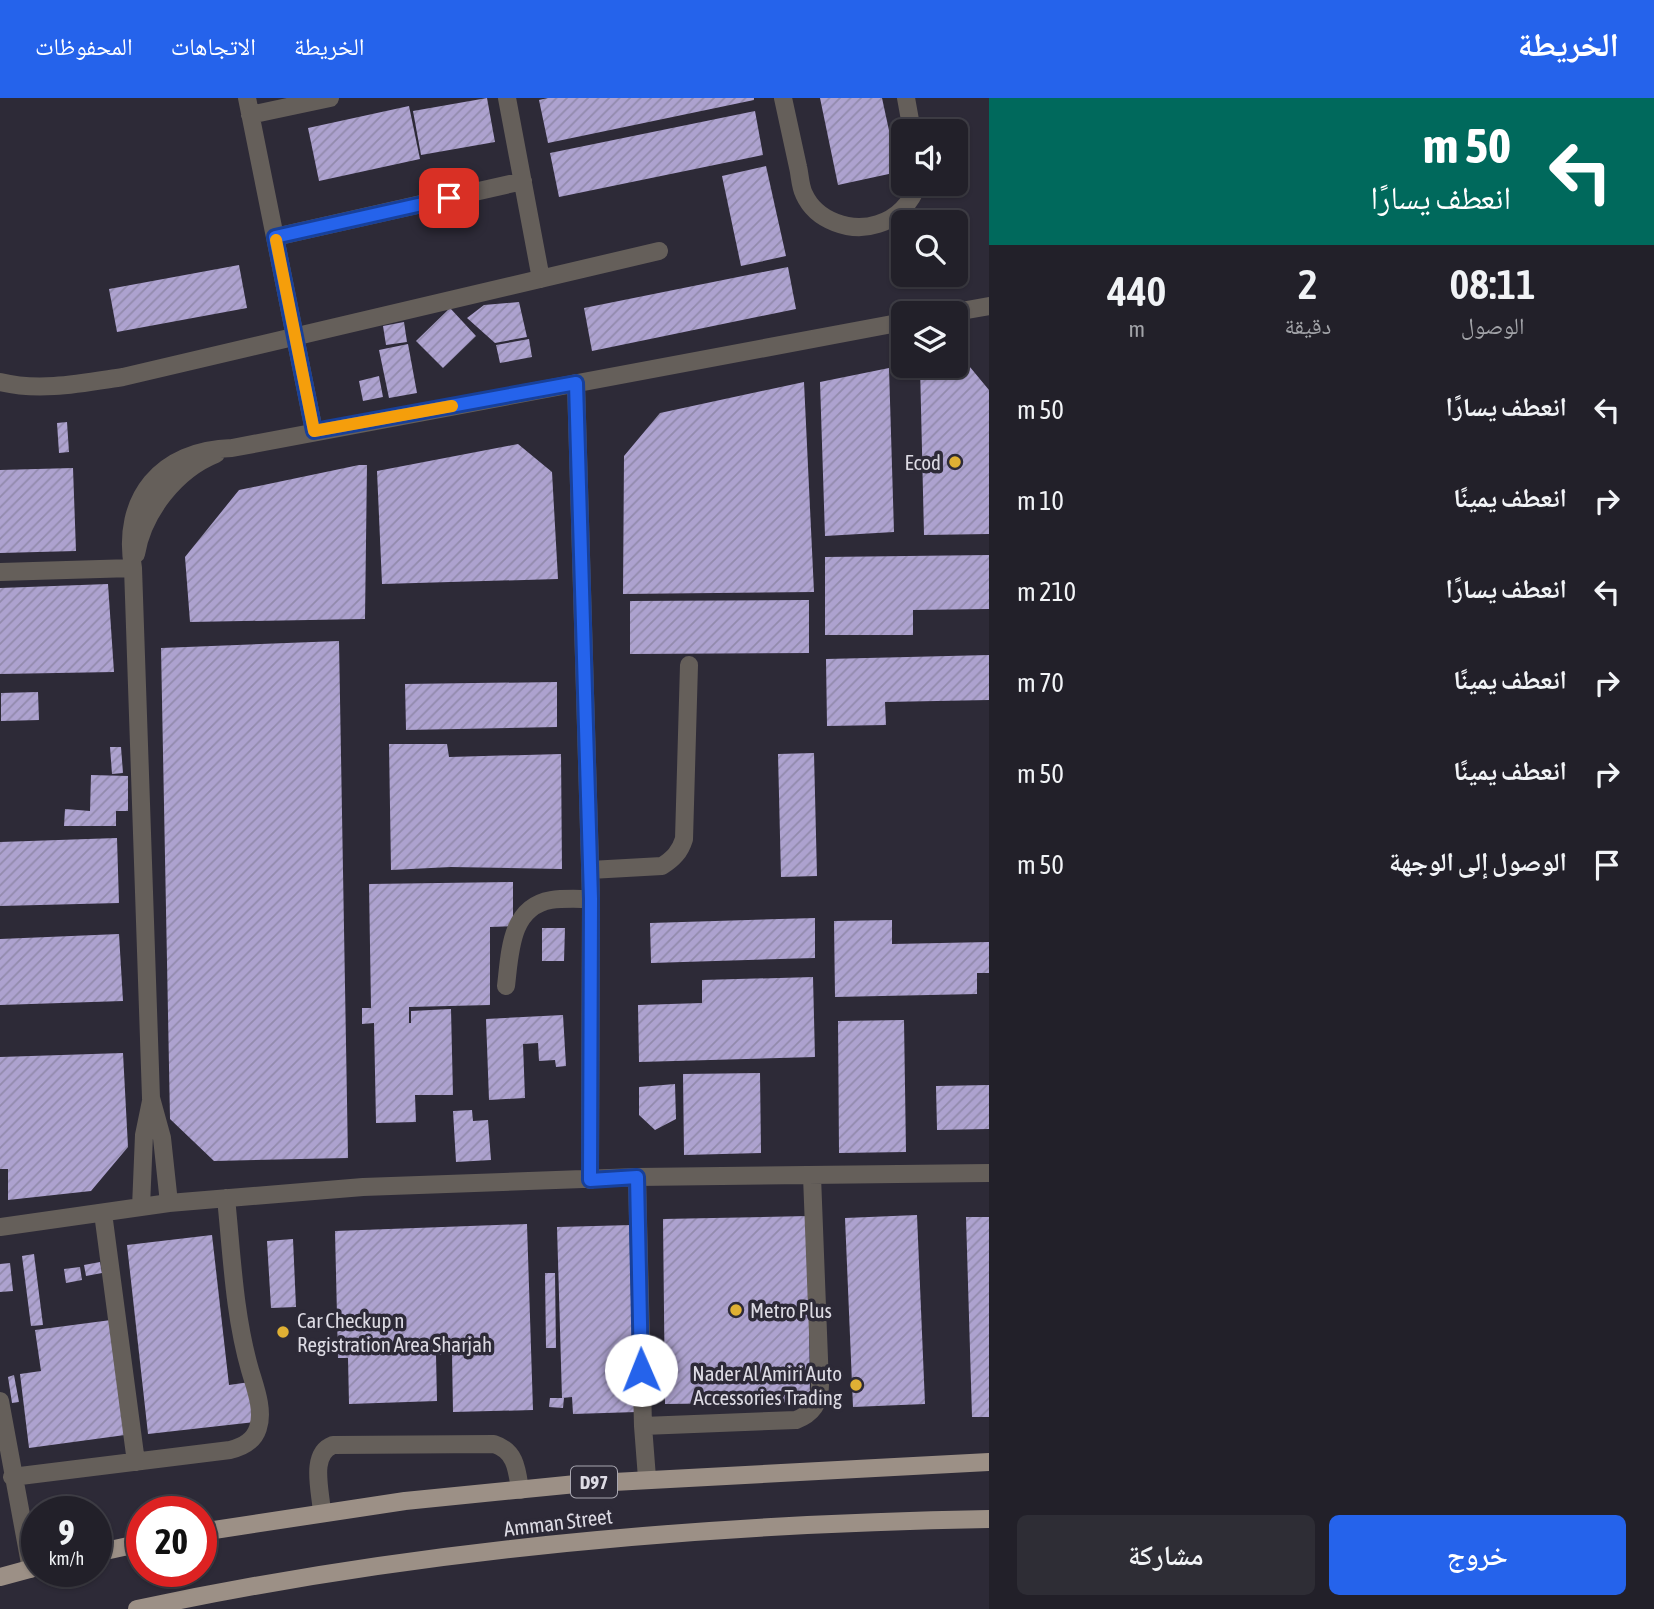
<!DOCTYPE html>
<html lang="ar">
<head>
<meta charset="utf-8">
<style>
  :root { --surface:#222029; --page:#2e2d35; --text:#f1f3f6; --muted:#a2a3a8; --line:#3f3e46; --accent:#2563eb }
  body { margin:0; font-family:"Asap Condensed","Noto Naskh Arabic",sans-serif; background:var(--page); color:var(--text); direction:rtl; height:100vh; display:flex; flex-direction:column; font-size:26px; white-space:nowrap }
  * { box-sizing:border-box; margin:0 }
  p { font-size:23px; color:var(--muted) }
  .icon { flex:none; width:38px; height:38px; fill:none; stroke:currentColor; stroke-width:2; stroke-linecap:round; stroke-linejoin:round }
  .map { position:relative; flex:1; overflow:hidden; direction:ltr }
  .panel { display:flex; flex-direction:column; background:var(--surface); width:665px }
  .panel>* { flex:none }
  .banner { background:#00695c; color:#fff; overflow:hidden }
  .tools { position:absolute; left:891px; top:21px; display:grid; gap:14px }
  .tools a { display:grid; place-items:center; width:77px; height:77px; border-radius:10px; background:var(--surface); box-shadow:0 2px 5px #0004,0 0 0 2px var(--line); font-size:35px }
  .speed { position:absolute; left:21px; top:1398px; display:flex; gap:14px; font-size:35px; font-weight:700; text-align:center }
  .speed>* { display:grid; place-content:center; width:91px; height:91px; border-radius:50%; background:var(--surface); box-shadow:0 2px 5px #0004,0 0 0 2px var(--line); line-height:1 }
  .speed small { font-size:18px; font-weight:400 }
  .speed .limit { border:10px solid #d22; background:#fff; color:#111 }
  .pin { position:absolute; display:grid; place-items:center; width:60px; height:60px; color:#fff; margin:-30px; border-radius:14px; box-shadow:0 4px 10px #0006 }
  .me { position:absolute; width:77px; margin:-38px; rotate:359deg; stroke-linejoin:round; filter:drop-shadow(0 0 5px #0008) }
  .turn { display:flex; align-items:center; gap:24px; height:147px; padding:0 28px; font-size:32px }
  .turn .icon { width:91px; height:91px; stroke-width:2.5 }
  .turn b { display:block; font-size:49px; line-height:60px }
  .eta { display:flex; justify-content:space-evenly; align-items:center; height:119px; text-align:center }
  .eta b { font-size:42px; font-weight:600; line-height:49px }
  .primary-button { display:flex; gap:14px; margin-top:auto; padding:14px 28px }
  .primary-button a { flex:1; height:80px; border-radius:10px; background:var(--accent); color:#fff; font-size:28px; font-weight:600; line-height:80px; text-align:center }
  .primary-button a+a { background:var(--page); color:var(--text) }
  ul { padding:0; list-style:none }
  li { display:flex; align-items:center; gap:21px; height:91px; padding:0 28px }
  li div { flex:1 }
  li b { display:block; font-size:26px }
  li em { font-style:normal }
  header { display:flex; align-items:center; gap:42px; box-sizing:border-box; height:98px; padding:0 35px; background:var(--accent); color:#fff }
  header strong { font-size:33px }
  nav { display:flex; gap:38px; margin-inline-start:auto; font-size:24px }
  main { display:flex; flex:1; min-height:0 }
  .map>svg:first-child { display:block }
  .building { fill:url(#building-hatch) }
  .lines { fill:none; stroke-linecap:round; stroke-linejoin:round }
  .minor { stroke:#655f5a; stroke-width:18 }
  .major { stroke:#9c9086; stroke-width:18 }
  .route-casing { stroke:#184099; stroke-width:18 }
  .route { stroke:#2563eb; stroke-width:12 }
  .slow { stroke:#f59e0b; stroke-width:12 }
  .poi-dot { fill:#dfb034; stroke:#2d2a37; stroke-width:2.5 }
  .labels { text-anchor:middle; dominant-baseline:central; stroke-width:7; stroke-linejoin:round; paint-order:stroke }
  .shield { fill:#2d2a37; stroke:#a8a6b0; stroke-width:2 }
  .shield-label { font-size:19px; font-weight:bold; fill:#dddbe4 }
  .poi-label { font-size:21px; fill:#dddbe4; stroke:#2d2a37; text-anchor:end }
  .street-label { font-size:21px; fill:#dddbe4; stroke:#2d2a37 }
</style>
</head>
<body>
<header>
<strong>الخريطة</strong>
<nav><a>الخريطة</a><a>الاتجاهات</a><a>المحفوظات</a></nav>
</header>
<main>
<section class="panel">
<div class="banner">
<div class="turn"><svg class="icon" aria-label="left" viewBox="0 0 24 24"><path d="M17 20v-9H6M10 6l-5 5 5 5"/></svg><div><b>50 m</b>انعطف يسارًا</div></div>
</div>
<div class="eta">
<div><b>08:11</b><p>الوصول</p></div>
<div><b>2</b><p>دقيقة</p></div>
<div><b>440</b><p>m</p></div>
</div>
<ul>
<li><svg class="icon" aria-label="left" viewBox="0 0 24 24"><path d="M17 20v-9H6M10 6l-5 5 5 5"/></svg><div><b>انعطف يسارًا</b></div><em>50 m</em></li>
<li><svg class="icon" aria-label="right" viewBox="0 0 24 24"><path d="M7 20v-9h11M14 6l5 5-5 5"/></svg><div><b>انعطف يمينًا</b></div><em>10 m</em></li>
<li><svg class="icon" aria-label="left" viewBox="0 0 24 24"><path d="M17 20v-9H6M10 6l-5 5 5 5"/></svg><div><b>انعطف يسارًا</b></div><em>210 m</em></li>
<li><svg class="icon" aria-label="right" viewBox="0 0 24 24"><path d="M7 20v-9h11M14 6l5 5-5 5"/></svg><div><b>انعطف يمينًا</b></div><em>70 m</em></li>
<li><svg class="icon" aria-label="right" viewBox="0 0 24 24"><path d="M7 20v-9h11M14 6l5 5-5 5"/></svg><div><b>انعطف يمينًا</b></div><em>50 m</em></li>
<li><svg class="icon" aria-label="arrive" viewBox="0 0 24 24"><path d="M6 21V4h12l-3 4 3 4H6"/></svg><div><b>الوصول إلى الوجهة</b></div><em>50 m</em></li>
</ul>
<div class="primary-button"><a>خروج</a><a>مشاركة</a></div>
</section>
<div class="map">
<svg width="989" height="1511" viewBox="0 0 989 1511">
  <defs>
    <pattern id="building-hatch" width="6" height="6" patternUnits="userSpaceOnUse" patternTransform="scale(1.75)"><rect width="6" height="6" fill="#ada2cf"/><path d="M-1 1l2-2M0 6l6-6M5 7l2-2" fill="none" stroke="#928aac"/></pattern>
  </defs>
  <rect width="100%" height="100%" fill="#2d2a37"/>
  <path class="building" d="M487,0L495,44L421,57L413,13Z
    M548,0H754V2L548,45L539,2Z
    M820,0H882L898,74L838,87Z
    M409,8L420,61L319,83L308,30Z
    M755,13L763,57L559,99L550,55Z
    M766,68L786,158L741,168L722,78Z
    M239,167L247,210L117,234L109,191Z
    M788,169L796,211L592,253L584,210Z
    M519,204L527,239L495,245L467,220L484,207Z
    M450,210L476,238L443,270L416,243Z
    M404,224L407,244L386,247L383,228Z
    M529,241L532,259L500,265L496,247Z
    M408,246L417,295L389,300L379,252Z
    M956,257H960L989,292V436L924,437L920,268H956Z
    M889,270L894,434L825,438L820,284Z
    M379,278L383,299L363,303L359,283Z
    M804,284L814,494L623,496L624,358L660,315Z
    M67,324L69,354L59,355L57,325Z
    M518,346L552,374L558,481L382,486L377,373Z
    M359,367H367L365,521L190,524L185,459L239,392Z
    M73,370L76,453L0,455V372Z
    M989,457V511L913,512V537H825V459Z
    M108,486L114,574L0,576V490Z
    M809,502V555L630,556V503Z
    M339,543L348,1060L214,1063L170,1021L161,550Z
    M989,557V602L885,604L886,627L827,628L826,561Z
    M557,584V629L406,632L405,586Z
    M38,594L39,622L1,623V595Z
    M389,646H447L449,659L561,656L562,771L451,769L391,772Z
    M110,649H121L123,675L112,676Z
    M814,655L817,778L781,779L778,656Z
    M91,677L128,678V713H116V728H64L65,711L90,713Z
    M117,740L119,805L0,808V744Z
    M513,784V828L490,829V907L409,909V925H411V913L451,911L453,997H415L416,1024L376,1025L374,925L362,926V910H371L369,786Z
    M815,820V860L651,865L650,825Z
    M892,822V846L989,844V875H977V896L835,899L834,823Z
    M542,830H565L564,863H542Z
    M119,836L123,903L0,907V841Z
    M813,879L815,959L639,964L638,907L702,905V882Z
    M563,917L566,968L556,969L555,962L539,963L538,945L523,946L525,1000L489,1002L486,921Z
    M904,922L906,1054L839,1055L838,923Z
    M123,955L128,1049L91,1093L8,1102V1071H0V959Z
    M760,975L761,1055L684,1057L683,976Z
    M675,986L676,1021L655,1032L639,1017V989Z
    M989,987V1031L937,1032L936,988Z
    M472,1012L473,1023L488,1022L491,1062L456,1064L453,1013Z
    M917,1117L925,1306L853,1309L845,1120Z
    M808,1118L810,1304L665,1306L663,1121Z
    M966,1119H989V1319H972Z
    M527,1126L533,1312L453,1314L452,1256L436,1257L437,1303L349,1306L348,1260H338L335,1133Z
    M632,1127L637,1314L573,1316L572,1299L562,1300L557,1129Z
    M212,1137L229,1287L250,1284L255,1324L148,1336L127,1147Z
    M293,1141L296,1209L271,1210L267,1143Z
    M34,1156L43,1227L31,1228L22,1158Z
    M100,1164L102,1175L86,1178L84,1167Z
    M10,1165L13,1193L0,1194V1166Z
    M80,1169L82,1182L66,1185L64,1171Z
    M545,1175H555L556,1250H546Z
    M111,1222L125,1337L29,1350L20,1276L41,1273L35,1232Z
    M14,1277L19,1304L12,1305L8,1279Z
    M550,1300H564L563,1310L549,1309Z"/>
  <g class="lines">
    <path class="minor" d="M247,0L314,333
      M507,0L541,181
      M783,0C788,23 793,46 798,69C800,77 800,88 804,96C816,123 851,135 878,126C897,120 911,105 918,86
      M906,0L912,33
      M250,17L330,0
      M275,139L523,83
      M950,215L989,208
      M0,284C40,294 83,285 123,279L659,153
      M576,285L591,801L590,1082
      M136,456C143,414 176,372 216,356
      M0,474L133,470
      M590,772L662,768C673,761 680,754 684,741L689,567
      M506,888C510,855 510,809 551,802C564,800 578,801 591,801
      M637,1079L643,1328L647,1380
      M169,1105L162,1040L151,1000L133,470C121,400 161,352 232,350L903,224
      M141,1109L144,1037L151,1003
      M103,1115L136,1364
      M0,1129L169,1105L363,1089L637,1079L989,1075
      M0,1303L31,1471
      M643,1328L796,1322C812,1316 820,1305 820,1287L812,1078
      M12,1379L230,1352C243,1349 254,1343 258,1330C264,1312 255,1289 250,1272C234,1216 232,1158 226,1100
      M322,1415C321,1394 309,1356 333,1347L494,1346C516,1353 517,1372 520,1392"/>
    <path class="major" d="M201,1434L405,1403L576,1386L989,1364
      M96,1455L142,1445
      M0,1479L37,1469
      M137,1511C417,1451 703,1426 989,1421"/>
  </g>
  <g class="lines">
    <g class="route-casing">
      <path id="route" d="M449,100L275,139L314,333L576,285L591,801L590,1082L637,1079L641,1272"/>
    </g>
    <use href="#route" class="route"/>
    <path class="slow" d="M276,142L314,333L452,308"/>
  </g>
  <g class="poi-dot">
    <circle cx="955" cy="364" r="7"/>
    <circle cx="736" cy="1212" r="7"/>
    <circle cx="283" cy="1234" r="7"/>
    <circle cx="856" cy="1287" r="7"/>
  </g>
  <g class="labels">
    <rect class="shield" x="571" y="1368.5" width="46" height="31" rx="5"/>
    <g class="shield-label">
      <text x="594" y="1384">D97</text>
    </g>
    <g class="poi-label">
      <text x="941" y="364">Ecod</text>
      <text x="750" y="1212" text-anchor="start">Metro Plus</text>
      <text x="297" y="1222" text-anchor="start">Car Checkup n<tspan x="297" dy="24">Registration Area Sharjah</tspan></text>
      <text x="842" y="1275">Nader Al Amiri Auto<tspan x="842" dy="24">Accessories Trading</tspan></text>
    </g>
    <g class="street-label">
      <text transform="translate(558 1424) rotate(-7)">Amman Street</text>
    </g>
  </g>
</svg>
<div class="tools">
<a><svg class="icon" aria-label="sound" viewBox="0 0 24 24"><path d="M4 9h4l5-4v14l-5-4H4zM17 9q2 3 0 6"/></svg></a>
<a><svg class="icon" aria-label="search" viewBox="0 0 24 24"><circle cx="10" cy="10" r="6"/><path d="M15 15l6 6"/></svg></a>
<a><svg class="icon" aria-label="layers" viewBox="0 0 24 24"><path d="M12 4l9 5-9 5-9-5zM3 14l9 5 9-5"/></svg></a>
</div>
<div class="speed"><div>9<small>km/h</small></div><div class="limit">20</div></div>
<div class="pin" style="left:449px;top:100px;background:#d93025"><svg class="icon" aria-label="arrive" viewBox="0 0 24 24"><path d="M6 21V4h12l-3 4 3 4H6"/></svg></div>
<svg class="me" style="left:641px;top:1272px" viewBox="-20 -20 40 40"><circle r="19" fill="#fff"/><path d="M0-13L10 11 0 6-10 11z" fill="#2563eb"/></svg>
</div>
</main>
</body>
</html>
